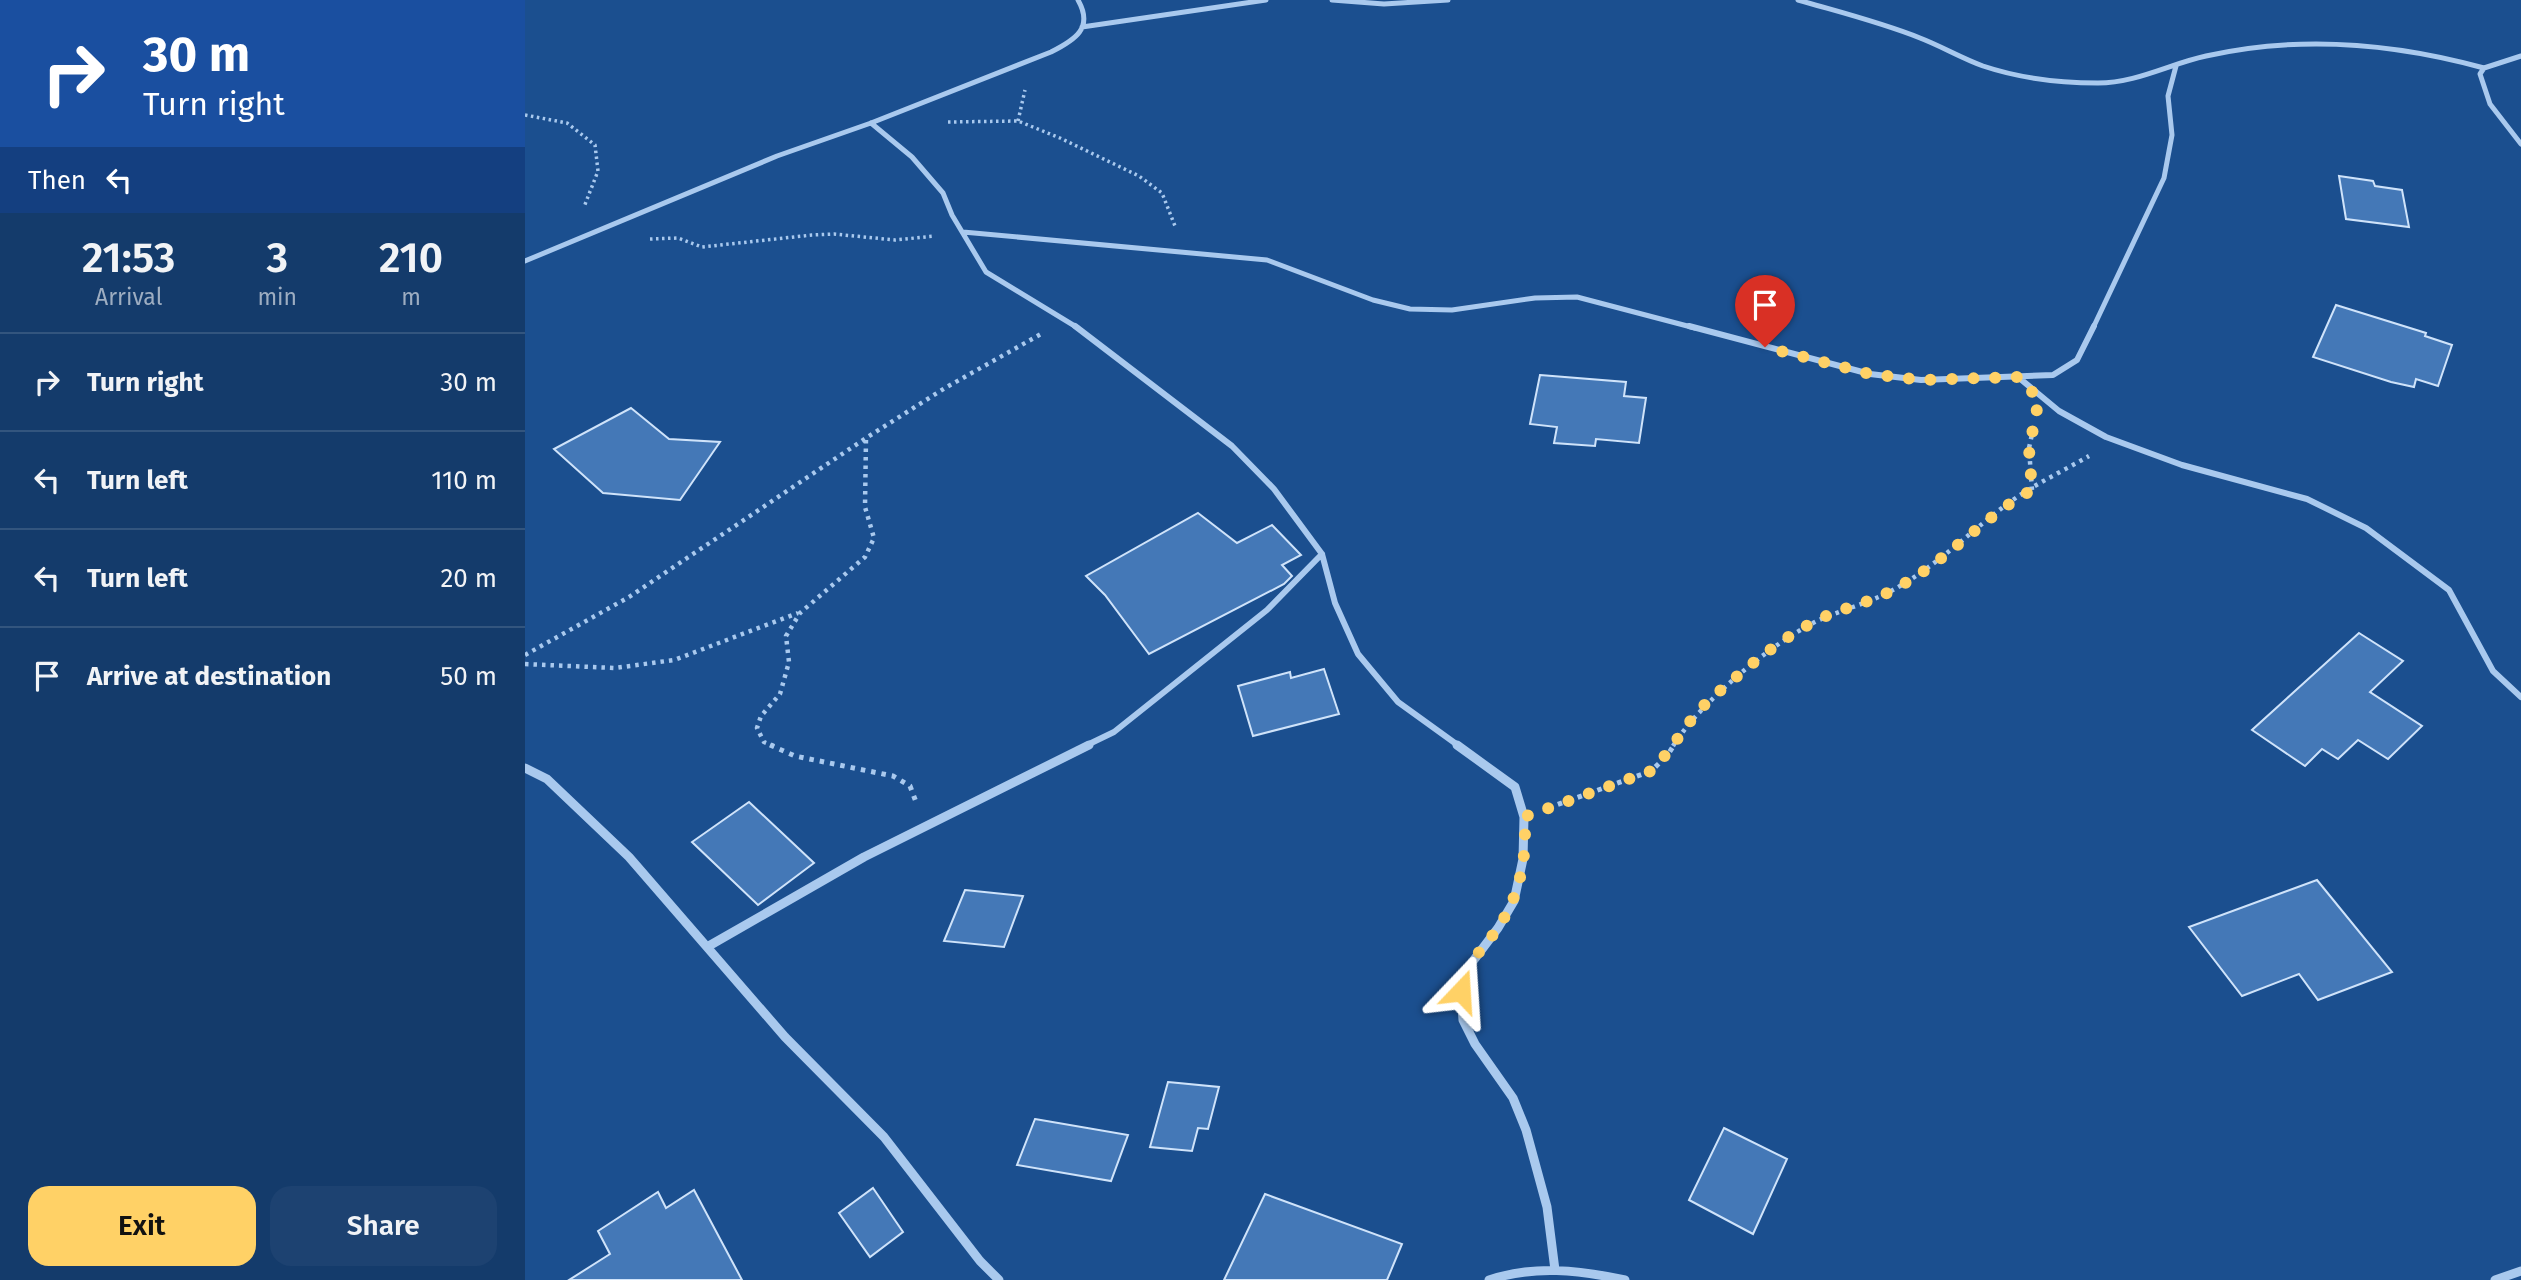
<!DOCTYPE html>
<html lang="en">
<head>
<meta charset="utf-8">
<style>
  :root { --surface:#143b6b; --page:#1d4271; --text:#f1f3f6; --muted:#9dadc1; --line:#33557e; --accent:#ffd166 }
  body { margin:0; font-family:"Fira Sans",sans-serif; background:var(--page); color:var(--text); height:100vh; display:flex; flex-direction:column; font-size:26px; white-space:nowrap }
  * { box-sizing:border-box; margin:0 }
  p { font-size:23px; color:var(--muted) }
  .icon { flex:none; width:38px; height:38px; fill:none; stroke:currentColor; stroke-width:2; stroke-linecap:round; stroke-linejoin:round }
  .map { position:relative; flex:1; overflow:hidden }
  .details { display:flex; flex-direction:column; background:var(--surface); width:525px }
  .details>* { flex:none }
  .top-card { background:#1a4fa0; color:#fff; overflow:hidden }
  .pin { position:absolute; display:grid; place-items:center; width:60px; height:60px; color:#fff; margin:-72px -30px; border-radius:50% 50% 50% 0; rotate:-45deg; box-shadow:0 0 7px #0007 }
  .pin .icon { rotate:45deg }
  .me { position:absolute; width:77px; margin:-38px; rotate:20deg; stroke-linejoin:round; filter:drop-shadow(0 0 5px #0008) }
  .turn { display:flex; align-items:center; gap:24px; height:147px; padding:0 28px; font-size:32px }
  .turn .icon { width:91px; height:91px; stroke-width:2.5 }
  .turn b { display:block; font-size:49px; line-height:60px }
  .then { display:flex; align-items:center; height:66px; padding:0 28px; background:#0003; gap:14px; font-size:26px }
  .eta { display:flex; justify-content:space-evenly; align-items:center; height:119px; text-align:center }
  .eta b { font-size:42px; font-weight:600; line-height:49px }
  .cta { display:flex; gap:14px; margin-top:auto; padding:14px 28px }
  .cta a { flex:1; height:80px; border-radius:21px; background:var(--accent); color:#111; font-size:28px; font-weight:600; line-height:80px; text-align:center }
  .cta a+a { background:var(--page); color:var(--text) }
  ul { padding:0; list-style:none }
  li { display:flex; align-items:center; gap:21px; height:98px; padding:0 28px; border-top:2px solid var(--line) }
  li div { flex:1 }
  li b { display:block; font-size:26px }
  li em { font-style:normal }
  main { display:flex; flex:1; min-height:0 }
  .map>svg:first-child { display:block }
  .building { fill:#4478b7; stroke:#cfe3fa; stroke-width:2 }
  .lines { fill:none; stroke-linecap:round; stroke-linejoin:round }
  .path-far2 { stroke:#a9c9ee; stroke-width:3.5; stroke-dasharray:2.5 3.5; stroke-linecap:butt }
  .path-far1 { stroke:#a9c9ee; stroke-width:4.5; stroke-dasharray:3.5 5; stroke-linecap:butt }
  .path { stroke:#a9c9ee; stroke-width:5; stroke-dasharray:4.5 6; stroke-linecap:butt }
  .street-far2 { stroke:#a9c9ee; stroke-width:5 }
  .street-far1 { stroke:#a9c9ee; stroke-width:6 }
  .street { stroke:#a9c9ee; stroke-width:9 }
  .route { stroke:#ffd166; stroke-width:12; stroke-dasharray:0 21.6 }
</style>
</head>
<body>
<main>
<section class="details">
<div class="top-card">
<div class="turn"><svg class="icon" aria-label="right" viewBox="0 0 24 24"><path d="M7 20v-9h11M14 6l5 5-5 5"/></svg><div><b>30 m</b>Turn right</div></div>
<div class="then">Then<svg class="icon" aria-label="left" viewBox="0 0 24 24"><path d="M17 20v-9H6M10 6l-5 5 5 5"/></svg></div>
</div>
<div class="eta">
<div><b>21:53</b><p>Arrival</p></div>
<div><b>3</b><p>min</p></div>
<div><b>210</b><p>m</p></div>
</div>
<ul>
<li><svg class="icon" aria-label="right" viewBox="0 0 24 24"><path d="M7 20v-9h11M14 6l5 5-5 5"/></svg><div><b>Turn right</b></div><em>30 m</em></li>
<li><svg class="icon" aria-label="left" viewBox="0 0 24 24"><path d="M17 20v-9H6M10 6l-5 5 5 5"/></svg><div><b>Turn left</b></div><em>110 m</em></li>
<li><svg class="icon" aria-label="left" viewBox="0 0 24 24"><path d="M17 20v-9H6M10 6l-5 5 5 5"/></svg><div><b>Turn left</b></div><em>20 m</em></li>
<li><svg class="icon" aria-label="arrive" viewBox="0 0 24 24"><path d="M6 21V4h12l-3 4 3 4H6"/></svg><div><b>Arrive at destination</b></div><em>50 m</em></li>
</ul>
<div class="cta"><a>Exit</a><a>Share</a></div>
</section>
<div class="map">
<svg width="1996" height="1280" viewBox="0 0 1996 1280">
  <rect width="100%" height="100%" fill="#1b4f8f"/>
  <path class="building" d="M1814,176L1848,181L1850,186L1877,190L1884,227L1821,219Z
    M1811,305L1901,333L1900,336L1927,345L1913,386L1891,379L1889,387L1866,382L1788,357Z
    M1015,375L1101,382L1099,396L1121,398L1114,443L1071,439L1070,446L1029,443L1032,427L1005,424Z
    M106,408L144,439L195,442L155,500L78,493L29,449Z
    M673,513L712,543L747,525L776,555L757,565L767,576L759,584L624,654L580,595L561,576Z
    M1834,633L1878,661L1845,692L1897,726L1863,759L1833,740L1813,759L1797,749L1780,766L1727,730Z
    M799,669L814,714L728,736L713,686L765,672L766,678Z
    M224,802L289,863L233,905L167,842Z
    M1792,880L1867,972L1793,1000L1774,974L1717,996L1664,927Z
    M440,890L498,896L479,947L419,941Z
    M643,1082L694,1087L683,1129L673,1128L667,1151L625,1147Z
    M510,1119L603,1135L586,1181L492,1165Z
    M1199,1128L1262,1159L1228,1234L1164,1200Z
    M348,1188L378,1232L345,1257L314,1213Z
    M169,1190L217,1280H44L85,1254L73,1231L133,1192L141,1208Z
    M740,1194L877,1244L862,1280H699Z"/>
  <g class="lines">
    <path class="path-far2" d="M0,115L42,123L70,145L73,171L59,207
      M493,121L500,90
      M423,122L493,121L535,138L614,176L637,193L650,226
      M125,239L153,238L177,247L287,235L309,234L370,240L410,236"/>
    <path class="path-far1" d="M1507,490L1504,448L1509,425
      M0,655L104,597L341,438L420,388L516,334
      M0,664L90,668L149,660L273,613
      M249,746L239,742L232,728L236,716L255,694L264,662L261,636L275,613L340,557L349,538L340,507L341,439
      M1148,746C1174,703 1254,636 1301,617C1326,607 1352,600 1375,586C1416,562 1448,529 1485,502C1510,484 1538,471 1564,456"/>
    <path class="path" d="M245,745L270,756L368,776L385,786L391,802
      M1023,808L1126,771L1142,756L1149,745"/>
    <path class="street-far2" d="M807,0L859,4L923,0
      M1273,0C1314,12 1355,22 1395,38C1416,46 1436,58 1458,66C1494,78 1535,83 1573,83C1611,83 1644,64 1681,56C1774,35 1868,43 1959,68
      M557,27L741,0
      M1996,56L1959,68L1955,74L1965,104L1996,144
      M346,123L387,157L418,193L427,215L461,272L553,328
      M438,232L742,260L848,300L885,309L927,310L1010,298L1052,297L1170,328
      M0,261L252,156L346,123L526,52C550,40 569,28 553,0
      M1568,328L1639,178L1647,135L1643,96L1651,66"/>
    <path class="street-far1" d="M550,326L707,446L749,489L797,554L810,603L833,654L873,702L934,746
      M1164,326L1345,374L1396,380L1528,375L1552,360L1569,326
      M1493,377L1534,411L1581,437L1657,465L1782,499L1841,528L1924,590L1968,671L1996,697
      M560,746L589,732L742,610L797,554"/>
    <path class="street" d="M932,745L990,787L999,817L998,859L989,901L973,928L939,973L936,991L938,1020L950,1044L988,1098L1001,1130L1022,1207L1030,1270
      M0,768L22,779L104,857L260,1037L359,1137L455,1261L474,1280
      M182,947L339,857L564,745
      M964,1280C1009,1265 1054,1270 1100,1280
      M1970,1280L1996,1271"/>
  </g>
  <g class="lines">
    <path class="route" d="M936,991C941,960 958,951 974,926C995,895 1003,854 999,817L1126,771C1149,749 1162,719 1187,698C1221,668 1258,636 1299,617C1324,606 1350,601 1373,587C1422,561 1458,517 1507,490L1504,449L1514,399L1493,377L1396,380L1345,374L1240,347"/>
  </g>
</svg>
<div class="pin" style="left:1240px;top:347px;background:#d93025"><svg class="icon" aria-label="arrive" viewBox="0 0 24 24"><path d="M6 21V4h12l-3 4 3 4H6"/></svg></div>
<svg class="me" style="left:936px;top:991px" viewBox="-20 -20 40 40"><path d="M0-17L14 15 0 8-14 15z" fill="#ffd166" stroke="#fff" stroke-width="4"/></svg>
</div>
</main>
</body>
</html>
